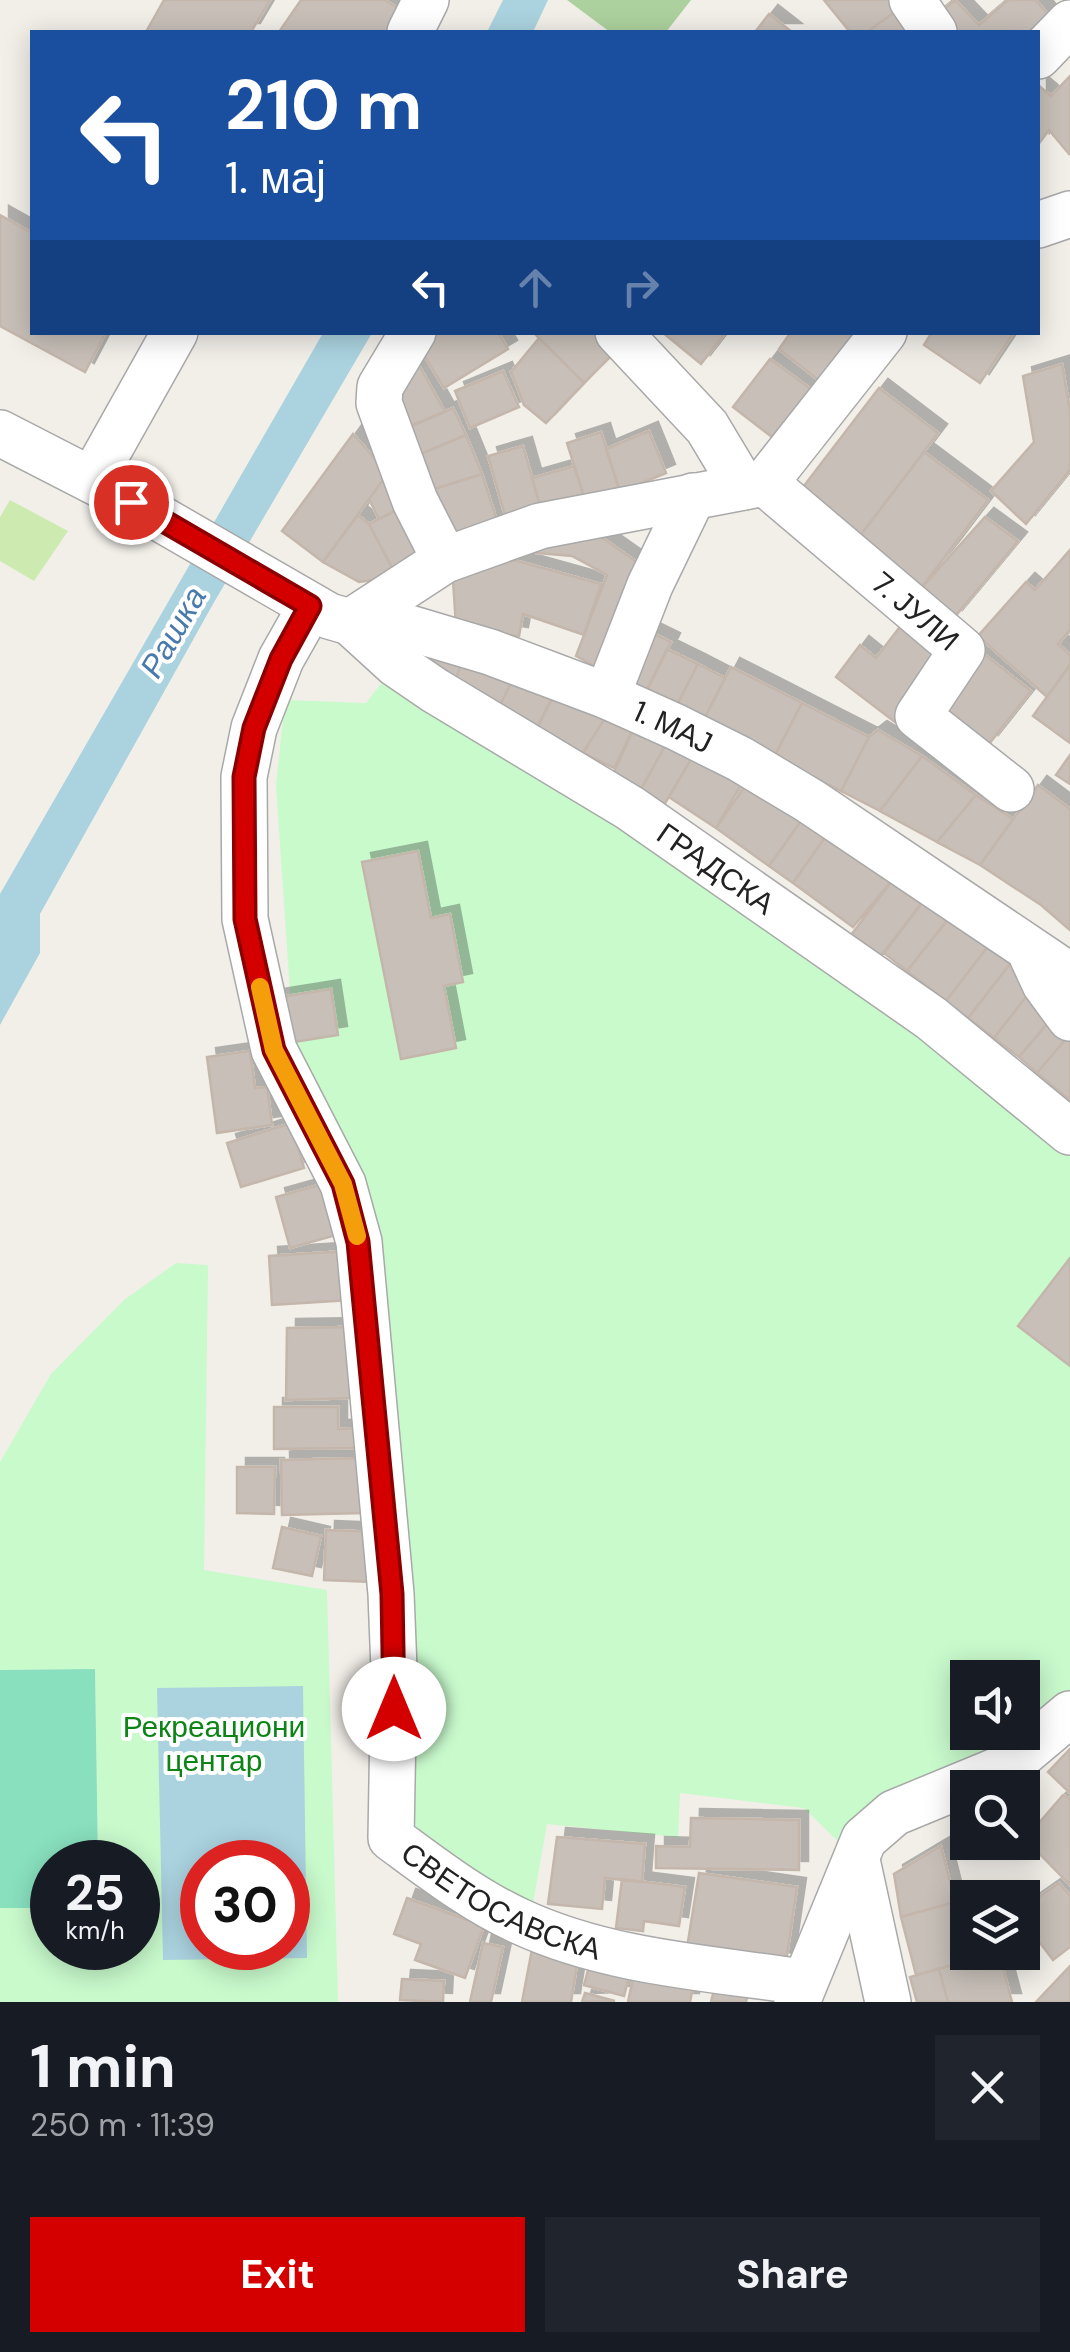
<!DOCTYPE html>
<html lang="en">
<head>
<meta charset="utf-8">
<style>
  :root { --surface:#171b24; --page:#20242c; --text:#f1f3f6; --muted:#9ea1a6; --accent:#d40000 }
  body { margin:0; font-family:"DM Sans",sans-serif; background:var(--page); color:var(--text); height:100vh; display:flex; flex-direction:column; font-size:38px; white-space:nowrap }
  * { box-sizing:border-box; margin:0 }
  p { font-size:32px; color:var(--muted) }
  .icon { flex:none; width:55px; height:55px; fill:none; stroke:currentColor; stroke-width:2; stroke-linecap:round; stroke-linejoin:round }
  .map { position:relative; height:2002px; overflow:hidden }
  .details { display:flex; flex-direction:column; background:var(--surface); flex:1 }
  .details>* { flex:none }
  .top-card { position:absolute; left:30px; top:30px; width:1010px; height:305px; border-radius:0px; box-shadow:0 5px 25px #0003; background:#1a4fa0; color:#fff; overflow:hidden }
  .tools { position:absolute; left:950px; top:1660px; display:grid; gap:20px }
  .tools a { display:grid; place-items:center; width:90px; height:90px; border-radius:0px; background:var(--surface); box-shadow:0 5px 25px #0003; font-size:50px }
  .speed { position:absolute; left:30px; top:1840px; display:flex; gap:20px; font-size:50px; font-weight:700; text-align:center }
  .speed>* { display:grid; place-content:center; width:130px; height:130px; border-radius:50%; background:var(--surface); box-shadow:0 5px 25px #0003; line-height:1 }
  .speed small { font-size:25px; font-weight:400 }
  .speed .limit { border:15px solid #d22; background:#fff; color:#111 }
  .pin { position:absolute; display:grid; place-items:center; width:85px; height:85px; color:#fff; margin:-42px; border:5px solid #fff; border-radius:50%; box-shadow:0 2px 10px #0007 }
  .me { position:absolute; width:110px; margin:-55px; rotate:0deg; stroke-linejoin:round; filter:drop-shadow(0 0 8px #0008) }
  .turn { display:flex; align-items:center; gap:35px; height:210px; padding:0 30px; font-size:45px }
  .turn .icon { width:130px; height:130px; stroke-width:2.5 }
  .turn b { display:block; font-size:70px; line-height:85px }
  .lanes { display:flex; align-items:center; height:95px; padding:0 30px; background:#0003; justify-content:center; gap:50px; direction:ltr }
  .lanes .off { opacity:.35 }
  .round { display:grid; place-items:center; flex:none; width:105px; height:105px; border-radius:0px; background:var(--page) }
  .overview { display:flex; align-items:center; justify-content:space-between; height:170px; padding:0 30px }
  h1 { font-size:60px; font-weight:700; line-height:75px }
  .cta { display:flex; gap:20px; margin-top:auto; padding:20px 30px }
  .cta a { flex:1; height:115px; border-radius:0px; background:var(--accent); color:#fff; font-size:40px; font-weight:700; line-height:115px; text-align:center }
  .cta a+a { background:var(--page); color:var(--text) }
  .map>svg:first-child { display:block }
  .grass { fill:#cdebb0 }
  .forest { fill:#add19e }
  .park { fill:#c8facc; fill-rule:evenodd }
  .pitch { fill:#88e0be }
  .water { fill:#aad3df; fill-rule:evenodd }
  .building { fill:#c7bfb8; stroke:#c4b6ab; stroke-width:2.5; filter:url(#shadow) }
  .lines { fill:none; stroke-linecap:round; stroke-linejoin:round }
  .minor-casing { stroke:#a9a9a9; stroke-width:48 }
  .minor { stroke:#fff; stroke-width:45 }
  .route-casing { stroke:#8a0000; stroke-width:25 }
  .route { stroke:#d40000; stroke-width:18 }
  .slow { stroke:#f59e0b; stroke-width:18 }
  .labels { text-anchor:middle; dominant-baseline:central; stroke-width:8; stroke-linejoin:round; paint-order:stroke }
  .street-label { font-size:30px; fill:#222; stroke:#fff }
  .park-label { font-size:30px; fill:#0c8416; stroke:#fff }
  .water-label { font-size:32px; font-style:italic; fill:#4a7aab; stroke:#fff }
</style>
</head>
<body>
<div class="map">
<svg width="1070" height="2002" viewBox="0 0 1070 2002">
  <defs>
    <filter id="shadow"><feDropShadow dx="9" dy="-9" stdDeviation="0" flood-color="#0004"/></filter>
  </defs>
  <rect width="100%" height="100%" fill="#f2efe9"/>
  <path class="grass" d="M10,500L68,531L34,581L0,561V517Z"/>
  <path class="forest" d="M567,0H691L666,32H610Z"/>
  <path class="park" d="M396,664L1070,1132V1714L857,1860L804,1808L680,1793L678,1837L547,1824L529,1926L391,1838L387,1358L294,1050L276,786L285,700L366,703ZM968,1678H1022V1732H968Z
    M176,1263L208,1265L204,1570L327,1590L338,2002H0V1908H52V1948H138V1862H98L95,1669L0,1670V1462L51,1374L124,1300ZM202,1862H288V1948H202Z"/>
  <path class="pitch" d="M95,1669L98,1862H52V1908H0V1670Z"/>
  <path class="water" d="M503,0H548L533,32H487Z
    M323,333H372L213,604L40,914V953L0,1025V894Z
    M303,1686L307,1958L163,1960L157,1688ZM202,1862H288V1948H202Z"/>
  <path class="building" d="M164,0H270L251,32H146Z
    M301,0H385L404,12L393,32H279Z
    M824,0H898L903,6L867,32H850Z
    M955,0L979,25L1008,0H1036L1049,16L1028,32H950L936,16Z
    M903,6L921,32H867Z
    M769,14L792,32H755Z
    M1070,76V153L1069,154L1049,130L1040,142L1038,140V85L1051,96Z
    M0,215L32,233V332H106L85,372L0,326Z
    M431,332H498L508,349L444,388L416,342Z
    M533,332H610L622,345L584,383Z
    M662,332H726L701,364Z
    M791,332H866L826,386L779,349Z
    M932,332H1014L980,383L924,345Z
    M539,338L584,383L546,423L524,405L511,372Z
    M770,359L819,395L781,444L733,407Z
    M1062,364L1070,411V470L1026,524L991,491L1034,442L1023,376Z
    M420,367L445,412L410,427L387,385Z
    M503,371L519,407L470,428L455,391Z
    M879,388L938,433L860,536L800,491Z
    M453,408L466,435L411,458L398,431Z
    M649,431L666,473L620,492L606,449Z
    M601,432L620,492L586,503L567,443Z
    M353,434L388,473L323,562L282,531Z
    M466,435L482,474L428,491L411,458Z
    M523,446L543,516L508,526L488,456Z
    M924,452L988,500L918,592L860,536Z
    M574,466L586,503L543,516L532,478Z
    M388,473L405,506L379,519L369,499Z
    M482,474L499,527L445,544L428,491Z
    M412,502L434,548L397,577L369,524Z
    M358,515L369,524L397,577L359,582L323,562Z
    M985,517L1018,541L953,619L918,592Z
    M594,532L641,565L603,671L576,656L607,575L572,556L536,553L541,534Z
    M1070,550V630L1058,644L1070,655V665L1047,697L978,636L1026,582L1035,590Z
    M514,560L601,584L584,635L523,614L519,636L456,626L452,565Z
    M909,615L952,648L895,722L836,677L860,645L876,658Z
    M640,627L671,642L646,692L615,676Z
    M667,649L698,664L676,707L646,692Z
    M423,650L467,652L454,682L430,668Z
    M979,650L1031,691L989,744L937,702Z
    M467,652L518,669L497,711L454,682Z
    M698,664L725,678L703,721L676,707Z
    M1070,665V743L1033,716Z
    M731,667L802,703L774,757L703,721Z
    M518,669L557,689L536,730L497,711Z
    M560,681L615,702L583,753L536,730Z
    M615,702L638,719L614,768L583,753Z
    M802,703L869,737L841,791L774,757Z
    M638,719L670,737L640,791L613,774Z
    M878,730L922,756L880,811L841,791L869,737Z
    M670,737L696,751L664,805L640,791Z
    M696,751L744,779L716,828L669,797Z
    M1070,755V784L1056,775Z
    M922,756L976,795L937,842L880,811Z
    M750,779L804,817L769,866L716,828Z
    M1038,785L1070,809V930L1041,905L980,865Z
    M976,795L1013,819L980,865L937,842Z
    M804,817L828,833L793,883L769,866Z
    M831,829L898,873L853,927L793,883Z
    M418,851L431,918L450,914L463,982L444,986L456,1048L401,1059L362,862Z
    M898,873L928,895L880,957L851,935Z
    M928,895L952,914L907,971L884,953Z
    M954,912L992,941L946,1001L907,971Z
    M992,941L1014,959L968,1018L946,1001Z
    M1014,959L1029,993L994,1038L968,1018Z
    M331,989L338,1035L281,1044L274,998Z
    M1029,993L1052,1018L1019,1057L994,1038Z
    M1052,1018L1070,1034L1037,1073L1019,1057Z
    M1070,1034V1100L1037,1073Z
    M250,1051L255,1088L267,1087L272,1125L217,1133L207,1057Z
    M291,1123L304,1168L241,1187L227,1143Z
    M326,1183L340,1234L290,1248L276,1197Z
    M347,1251L350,1300L272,1305L269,1256Z
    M1070,1258V1366L1018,1326Z
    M350,1327L357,1398L286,1400L287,1328Z
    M274,1407H338V1429L360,1428V1448L274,1449Z
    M362,1458L364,1513L282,1515L281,1460Z
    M237,1467H275L274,1514L237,1513Z
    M282,1527L321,1536L312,1576L273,1568Z
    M326,1530L374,1532L372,1582L324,1580Z
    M1070,1749V1793L1048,1772Z
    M1063,1795L1070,1799V1885L1025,1839Z
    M691,1818L799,1820V1870L656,1868V1846L690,1847Z
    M557,1837L645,1844L642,1882L605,1878L602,1909L548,1904Z
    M941,1846L955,1902L901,1917L894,1874Z
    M699,1873L797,1887L786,1962L687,1948Z
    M622,1879L685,1887L679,1926L644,1921L643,1931L616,1928Z
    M1059,1883L1070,1896V1947L1053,1960L1022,1919V1909Z
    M407,1898L484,1926L465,1978L415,1960L421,1944L394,1934Z
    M955,1902L970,1960L916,1975L901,1917Z
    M483,1943L503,1947L491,2002H470Z
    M533,1944L579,1952L571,2002H522Z
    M999,1953L1012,2002H948L939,1969Z
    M591,1959L631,1969L624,1996L584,1985Z
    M1070,1966V2002H1036Z
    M635,1969L694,1982L690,2002H628Z
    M939,1969L948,2002H917L910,1977Z
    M402,1979L444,1981L443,2002L400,2000Z
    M716,1982L749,1989L746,2002H711Z
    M585,1993L615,2001L582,2002Z"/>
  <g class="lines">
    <g class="minor-casing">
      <g id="minor">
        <path d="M912,0L934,32"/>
        <path d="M410,32L426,0"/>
        <path d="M1038,56L1070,23"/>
        <path d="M1038,225L1070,214"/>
        <path d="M413,332L380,387L379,403L415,501L445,560"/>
        <path d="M618,332L707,427L743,487"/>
        <path id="s1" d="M0,433L111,490L329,616L350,622L406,627L490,652L607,696L676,727L740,759L810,801L1070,976"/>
        <path d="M92,480L175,332"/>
        <path id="s2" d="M765,483L962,650L918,716L1011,789"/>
        <path id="s3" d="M311,606L281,659L254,728L244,777L245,919L274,1050L343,1184L359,1242L391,1594L394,1669L391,1838C432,1868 473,1900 519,1921C607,1962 708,1968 803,1982"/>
        <path id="s4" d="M350,622L396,664L434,690L630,808L931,1018L1070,1132"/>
        <path d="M350,622L445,560L540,526L765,483L884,332"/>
        <path d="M607,696L650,585L693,496"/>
        <path d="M1032,956L1045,984L1070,1018"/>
        <path d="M857,1860L888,2002"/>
        <path d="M797,2002L864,1839L894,1813L1008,1766L1070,1714"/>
      </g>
    </g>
    <use href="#minor" class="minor"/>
  </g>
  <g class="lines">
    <g class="route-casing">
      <path id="route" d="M131,502L310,606L281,659L254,728L244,777L245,919L274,1050L343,1184L358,1242L392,1594L394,1709"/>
    </g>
    <use href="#route" class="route"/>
    <path class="slow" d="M260,987L274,1050L343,1184L357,1236"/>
  </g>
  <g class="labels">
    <g class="street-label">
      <text stroke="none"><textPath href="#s2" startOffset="198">7. ЈУЛИ</textPath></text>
      <text stroke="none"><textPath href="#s1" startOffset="740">1. МАЈ</textPath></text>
      <text stroke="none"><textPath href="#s4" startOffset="442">ГРАДСКА</textPath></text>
      <text stroke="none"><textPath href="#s3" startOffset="1398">СВЕТОСАВСКА</textPath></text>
    </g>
    <g class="park-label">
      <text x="214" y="1726">Рекреациони<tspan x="214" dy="34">центар</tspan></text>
    </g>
    <g class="water-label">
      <text transform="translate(173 632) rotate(-60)">Рашка</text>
    </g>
  </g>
</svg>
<div class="tools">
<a><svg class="icon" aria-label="sound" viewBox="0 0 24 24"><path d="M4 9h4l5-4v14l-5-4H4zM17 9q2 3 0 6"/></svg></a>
<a><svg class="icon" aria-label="search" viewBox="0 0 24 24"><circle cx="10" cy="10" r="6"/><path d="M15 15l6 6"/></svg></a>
<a><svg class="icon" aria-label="layers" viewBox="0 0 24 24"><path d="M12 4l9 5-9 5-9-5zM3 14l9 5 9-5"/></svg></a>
</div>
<div class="speed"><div>25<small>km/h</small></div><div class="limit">30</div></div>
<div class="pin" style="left:131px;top:502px;background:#d93025"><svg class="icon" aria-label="arrive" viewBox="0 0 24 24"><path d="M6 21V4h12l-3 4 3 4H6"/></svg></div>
<svg class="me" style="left:394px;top:1709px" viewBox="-20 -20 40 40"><circle r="19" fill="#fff"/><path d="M0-13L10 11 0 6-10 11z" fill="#d40000"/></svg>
<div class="top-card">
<div class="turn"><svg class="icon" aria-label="left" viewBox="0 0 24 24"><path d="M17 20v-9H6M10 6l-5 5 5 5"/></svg><div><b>210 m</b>1. мај</div></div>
<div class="lanes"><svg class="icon" aria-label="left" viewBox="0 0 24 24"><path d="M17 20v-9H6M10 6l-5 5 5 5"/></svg><svg class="icon off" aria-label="ahead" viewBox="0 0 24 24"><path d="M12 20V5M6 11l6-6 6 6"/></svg><svg class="icon off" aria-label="right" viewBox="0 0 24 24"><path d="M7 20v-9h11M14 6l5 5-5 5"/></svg></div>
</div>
</div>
<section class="details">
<div class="overview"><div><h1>1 min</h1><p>250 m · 11:39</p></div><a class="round"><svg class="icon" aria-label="close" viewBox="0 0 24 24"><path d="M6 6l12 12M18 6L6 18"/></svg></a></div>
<div class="cta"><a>Exit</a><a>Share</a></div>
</section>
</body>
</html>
